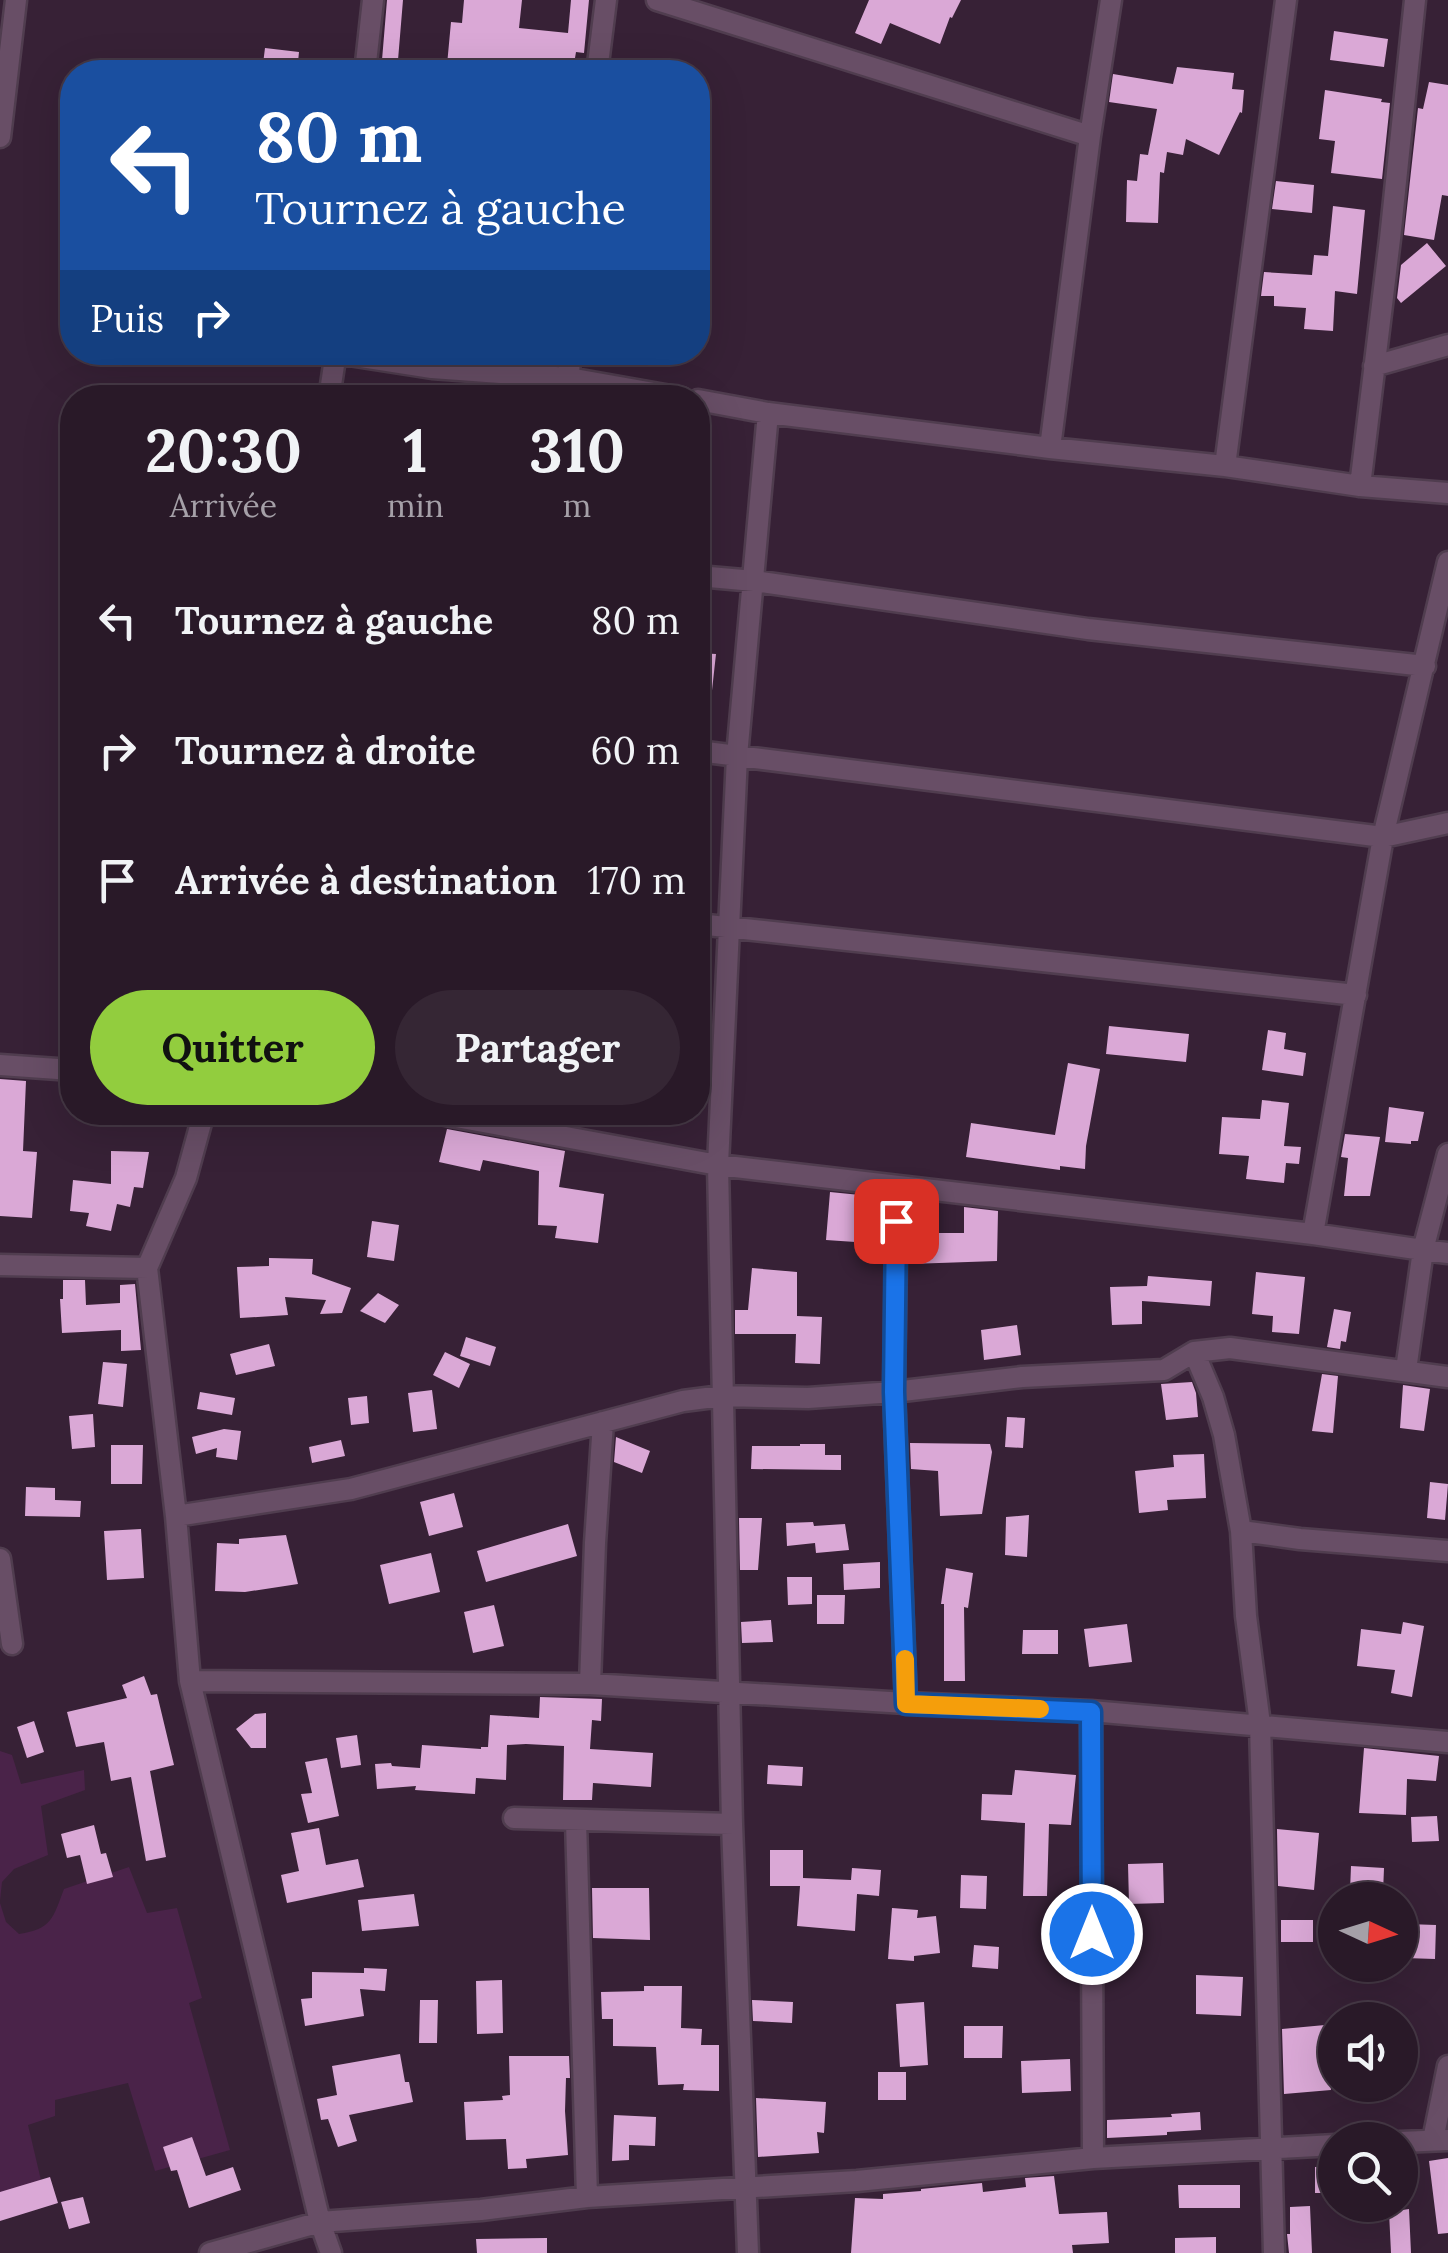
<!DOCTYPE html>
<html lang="fr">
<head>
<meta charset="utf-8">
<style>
  :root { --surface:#291928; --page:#352634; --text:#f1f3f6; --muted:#a5a0a8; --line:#453845; --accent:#92cd3e }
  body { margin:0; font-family:Lora,serif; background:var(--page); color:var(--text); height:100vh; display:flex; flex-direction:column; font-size:38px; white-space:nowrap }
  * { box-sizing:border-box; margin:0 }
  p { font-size:32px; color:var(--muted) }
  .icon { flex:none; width:55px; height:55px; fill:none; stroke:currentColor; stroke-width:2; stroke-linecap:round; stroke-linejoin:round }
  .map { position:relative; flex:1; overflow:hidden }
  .side { position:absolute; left:60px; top:385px; width:650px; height:740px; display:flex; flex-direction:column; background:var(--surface); border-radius:40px; box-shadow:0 10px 40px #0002,0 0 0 2px var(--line) }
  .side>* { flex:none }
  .hud { position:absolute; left:60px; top:60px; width:650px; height:305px; border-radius:40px; box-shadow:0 10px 40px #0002,0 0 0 2px var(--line); background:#1a4fa0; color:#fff; overflow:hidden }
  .needle { width:65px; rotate:94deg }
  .tools { position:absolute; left:1318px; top:1882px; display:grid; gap:20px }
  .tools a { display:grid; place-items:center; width:100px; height:100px; border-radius:50%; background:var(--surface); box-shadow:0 10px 40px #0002,0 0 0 2px var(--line); font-size:50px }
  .pin { position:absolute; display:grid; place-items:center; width:85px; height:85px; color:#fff; margin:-42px; border-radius:20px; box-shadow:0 5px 15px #0006 }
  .me { position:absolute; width:110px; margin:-55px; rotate:0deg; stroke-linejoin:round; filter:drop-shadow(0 0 8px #0008) }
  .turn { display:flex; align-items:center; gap:35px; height:210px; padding:0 30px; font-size:45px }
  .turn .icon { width:130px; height:130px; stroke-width:2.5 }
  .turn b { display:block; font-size:70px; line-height:85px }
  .then { display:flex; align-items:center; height:95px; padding:0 30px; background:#0003; gap:20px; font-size:38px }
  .eta { display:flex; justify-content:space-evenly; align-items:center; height:170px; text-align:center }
  .eta b { font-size:60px; font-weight:700; line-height:70px }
  .primary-button { display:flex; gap:20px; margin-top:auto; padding:20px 30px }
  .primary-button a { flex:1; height:115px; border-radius:60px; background:var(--accent); color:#111; font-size:40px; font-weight:700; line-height:115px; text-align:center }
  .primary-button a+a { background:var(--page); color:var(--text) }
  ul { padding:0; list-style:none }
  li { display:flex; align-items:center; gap:30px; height:130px; padding:0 30px }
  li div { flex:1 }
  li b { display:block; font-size:38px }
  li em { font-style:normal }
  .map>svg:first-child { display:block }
  .green { fill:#4a2349 }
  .building { fill:#daa8d6 }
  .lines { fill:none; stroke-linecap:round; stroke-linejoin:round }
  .minor-casing { stroke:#503d4f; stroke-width:25 }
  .minor { stroke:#684e66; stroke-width:20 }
  .route-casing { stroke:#114b97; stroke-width:25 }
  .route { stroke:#1a73e8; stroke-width:18 }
  .slow { stroke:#f59e0b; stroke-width:18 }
</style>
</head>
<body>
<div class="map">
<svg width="1448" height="2253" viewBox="0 0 1448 2253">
  <rect width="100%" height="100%" fill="#372136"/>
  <path class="green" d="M0,1751L12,1755L21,1784L84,1770L85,1790L41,1806L48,1855L14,1869L2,1882L0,1901Z
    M129,1867L147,1913L177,1908L202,1998L189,2003L230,2150L155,2171L128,2083L55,2100V2116L28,2125L44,2193L0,2207V1903L6,1922L19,1934C52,1929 53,1918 64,1889Z"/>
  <path class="building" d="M387,0H403L397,72H381Z
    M464,0H522L519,28L568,33L571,0H589L584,53L576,52L575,58H570L568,72H479V68L447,65L451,22L462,23Z
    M869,0H961L952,18L950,17L940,44L890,23L881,44L855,33Z
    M1334,31L1388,39L1384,67L1330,60Z
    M265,48L299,52L297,72H262Z
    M1177,67L1234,73L1232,89L1244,90L1242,113L1240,112L1219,155L1186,139L1183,155L1167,152L1164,173L1160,172L1158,223L1126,222L1127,180L1137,181L1140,154L1148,155L1157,109L1109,102L1113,74L1173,84Z
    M1429,82L1448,85V196L1442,195L1434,240L1404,235L1418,108L1423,109Z
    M1325,90L1382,99L1381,102L1390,103L1382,179L1331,173L1335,141L1319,139Z
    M1276,181L1314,185L1312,213L1272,209Z
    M1333,206L1365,210L1357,294L1335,291L1333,331L1304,329L1306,308L1274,306V296H1261L1264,272L1312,275L1314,255L1328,256Z
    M1427,243L1446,266L1401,303L1397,298L1401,265Z
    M698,653L716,654L708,727H698Z
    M1109,1026L1189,1034L1186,1062L1106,1054Z
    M1268,1030L1286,1033L1284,1049L1306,1053L1303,1076L1262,1070Z
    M1068,1063L1100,1069L1086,1146L1085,1169L1060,1166V1170L966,1157L971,1123L1055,1135Z
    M0,1079L26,1081L23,1151L37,1152L32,1218L0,1216Z
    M1262,1100L1289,1103L1284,1146L1301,1147L1299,1164L1286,1163L1284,1183L1246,1179L1249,1156L1219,1154L1222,1117L1260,1119Z
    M1389,1107L1424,1112L1418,1141H1411V1144L1385,1142Z
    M447,1129L565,1151L559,1187L604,1194L598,1243L555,1238L557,1226L538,1225L539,1171L483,1160L480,1171L439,1162Z
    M1345,1134L1380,1137L1370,1196H1344L1348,1158L1341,1157Z
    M111,1151L149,1152L143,1188L134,1187L130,1207L117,1204L111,1231L86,1226L89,1213L70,1211L73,1180L111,1184Z
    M830,1192L870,1196L874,1201L870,1243L826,1240Z
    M964,1207L998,1211L997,1261L910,1264V1233H964Z
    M372,1221L399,1225L394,1261L367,1257Z
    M269,1258L313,1259L312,1274L351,1288L342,1313L320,1314L326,1300L285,1297L288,1315L240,1318L237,1267L269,1266Z
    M752,1268L797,1272V1316L822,1317L820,1364L795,1363L796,1334H735V1310H748Z
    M1256,1272L1305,1277L1299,1334L1272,1332L1273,1316L1252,1314Z
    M1148,1276L1212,1281L1210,1306L1142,1301V1324L1112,1325L1110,1287L1147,1286Z
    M63,1280H85L86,1305L120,1303V1285L135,1284L141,1350L121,1351V1330L62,1333L60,1299H63Z
    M378,1293L399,1305L385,1323L360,1311Z
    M1334,1309L1351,1312L1346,1342L1341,1341L1340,1349L1327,1347Z
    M1017,1325L1021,1355L984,1360L981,1330Z
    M466,1337L496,1347L490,1366L460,1356Z
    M269,1344L275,1366L236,1375L230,1354Z
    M445,1352L470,1364L459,1388L433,1375Z
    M103,1362L127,1364L123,1407L98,1404Z
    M1322,1374L1338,1376L1333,1433L1312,1431Z
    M1192,1382L1196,1393L1198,1417L1166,1420L1161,1384Z
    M1403,1385L1430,1389L1424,1431L1400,1428Z
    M432,1390L437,1429L413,1432L408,1393Z
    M200,1392L235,1398L232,1415L197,1409Z
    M367,1396L369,1423L351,1425L348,1398Z
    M93,1414L95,1447L72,1449L69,1416Z
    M1007,1417L1025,1418L1023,1448L1005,1447Z
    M224,1429L241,1431L237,1460L216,1457L217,1448L196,1454L192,1437Z
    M616,1437L650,1451L642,1473L614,1462Z
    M341,1440L345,1456L312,1463L309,1447Z
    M910,1443L990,1444L992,1452L982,1514L940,1516L938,1471L911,1469Z
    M800,1444H825V1455H841V1470L751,1469L752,1446H800Z
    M111,1445H143L142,1484H111Z
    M1204,1454L1206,1498L1167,1500L1168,1510L1139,1513L1135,1471L1174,1467L1173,1455Z
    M1430,1482L1448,1484L1445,1520L1427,1518Z
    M26,1487L55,1488V1500L81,1501L80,1517L25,1516Z
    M454,1493L463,1527L429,1536L420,1502Z
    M1029,1515L1027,1557L1005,1555L1006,1517Z
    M739,1518H762L758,1570H740Z
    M813,1522L814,1526L845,1524L849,1550L816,1553L815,1543L787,1546L786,1523Z
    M568,1524L577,1556L486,1582L477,1551Z
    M141,1529L144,1578L107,1580L104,1531Z
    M286,1535L298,1584L245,1592L215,1591L217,1543L239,1544V1539Z
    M431,1553L440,1592L389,1604L380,1565Z
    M880,1562V1588L844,1590L843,1564Z
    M946,1568L973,1573L968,1608L964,1607L965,1681H944V1604H941Z
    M787,1577H812V1604L788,1605Z
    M817,1595H845L844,1624H817Z
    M494,1605L504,1646L473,1653L464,1612Z
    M771,1620L773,1642L742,1643L741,1622Z
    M1403,1622L1424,1626L1412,1697L1391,1693L1395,1670L1357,1666L1361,1629L1401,1634Z
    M1127,1624L1132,1662L1089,1667L1084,1629Z
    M1023,1630H1058V1654H1022Z
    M144,1676L151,1695L157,1694L174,1765L150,1771L166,1857L146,1861L131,1777L111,1781L104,1742L76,1747L67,1712L127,1698L122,1685Z
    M540,1697L602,1699L601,1721L592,1720L590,1749L653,1753L651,1787L593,1783L592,1800H563L564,1746L526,1744L507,1745L506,1780L476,1778L475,1794L415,1790L416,1786L377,1789L375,1764L391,1763L392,1766L420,1768L422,1745L481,1749V1747H488L490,1715L539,1718Z
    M266,1713V1748H251L236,1729L255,1714Z
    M34,1721L44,1752L27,1758L17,1727Z
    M357,1735L361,1765L341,1768L336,1738Z
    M1364,1748L1439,1756L1436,1781L1407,1779L1406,1815L1359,1813Z
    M327,1758L339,1816L308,1823L301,1794L312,1793L305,1762Z
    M768,1765L803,1767L802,1786L767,1784Z
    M1015,1770L1076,1775L1071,1825L1049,1824L1047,1896H1023L1025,1823L981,1820L982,1794L1012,1795Z
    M1437,1816L1439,1841L1412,1842L1411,1817Z
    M94,1825L101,1854L106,1853L113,1877L87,1884L80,1855L67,1858L61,1834Z
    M319,1828L326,1865L358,1859L364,1887L287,1903L281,1875L299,1871L291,1833Z
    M1277,1829L1319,1833L1314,1890L1278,1886Z
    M770,1850H803V1878L851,1880L852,1868L881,1870L879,1896L857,1894L855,1931L797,1926L800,1886H770Z
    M1163,1863L1164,1903L1129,1904L1128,1864Z
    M1351,1866L1384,1868L1383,1893L1350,1891Z
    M961,1875L987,1876L986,1909L960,1908Z
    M592,1888H649L650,1940L593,1938Z
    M414,1894L419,1926L362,1931L358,1900Z
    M892,1908L918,1910L917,1918L936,1916L940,1953L914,1956V1961L888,1959Z
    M1281,1920H1313V1942H1281Z
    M1407,1924L1436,1925L1435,1959L1405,1958Z
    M974,1945L999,1947L998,1969L972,1967Z
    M364,1968L387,1969L385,1991L360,1989L364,2016L305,2026L301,1999L312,1998V1972L364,1973Z
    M1196,1975L1243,1977L1241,2016L1196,2014Z
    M502,1980L503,2033L477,2034L476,1981Z
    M644,1986H682L681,2028L702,2029L701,2045H719V2091L683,2090L684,2084L658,2085L656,2047L613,2046V2019H602L601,1992L644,1991Z
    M420,2000H438L437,2043H419Z
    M752,2000L793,2002L792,2023L753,2021Z
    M924,2002L928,2065L900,2067L896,2004Z
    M1325,2025L1331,2090L1284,2094L1282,2029Z
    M964,2026H1003L1002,2058H964Z
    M400,2054L405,2082H409L413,2102L349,2115L357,2141L338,2147L328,2119L321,2120L317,2099L337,2095L332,2066Z
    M509,2056H569L570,2078H566L565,2111L568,2155L526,2159L527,2168L508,2169L506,2139L466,2140L464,2102L503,2100L502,2096L510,2095Z
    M1070,2059L1071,2091L1022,2093L1021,2061Z
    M878,2072H906V2100H878Z
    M756,2098L826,2102L824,2133L817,2132L819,2153L758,2157Z
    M1200,2112L1201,2130L1167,2132V2135L1107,2138V2120L1172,2117L1171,2114Z
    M614,2115L656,2117L655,2146L629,2145V2160L612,2161Z
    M192,2137L206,2176L233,2167L241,2190L189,2208L177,2170L171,2171L163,2147Z
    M1448,2158V2233L1438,2234L1429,2161Z
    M1335,2166V2193H1315V2167Z
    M1054,2176L1059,2214L1107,2212L1109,2243L1072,2245L1073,2253H851L855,2198L883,2199V2194L921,2191V2189L982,2183L983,2192L1026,2187L1025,2178Z
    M50,2177L58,2203L0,2221V2192Z
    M1178,2185H1240V2208H1179Z
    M83,2197L90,2223L69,2229L61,2202Z
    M1310,2206L1312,2253H1289L1287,2234H1290V2207Z
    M1409,2209L1411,2253H1391L1389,2212Z
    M1216,2237V2253H1175V2238Z
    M547,2238V2253H477L476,2239Z"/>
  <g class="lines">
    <g class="minor-casing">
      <path id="minor" d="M657,0L1090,136
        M365,72L373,0
        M597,72L606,0
        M0,137L16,0
        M336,353L432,368L569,378L682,398
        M1374,366L1448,345
        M569,378L570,352
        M329,398L336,352
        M698,400L768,413L1050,448L1225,466L1360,486L1448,493
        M1050,448L1090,136L1111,0
        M1225,466L1286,0
        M1360,486L1390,239L1415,0
        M698,576L754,581L1088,629L1425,666
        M698,751L1383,837L1448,823
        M698,924L1356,995
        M0,1065L72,1070
        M204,1112L186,1178L147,1268L176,1516L190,1681L320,2222L331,2253
        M429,1112L718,1165L737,756L768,413
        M897,1187L894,1392L906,1703
        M1313,1234L1383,837L1448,562
        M0,1265L147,1268
        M1194,1352L1213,1397L1224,1435L1241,1531L1246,1616L1260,1724L1274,2253
        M1406,1370L1423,1250L1448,1253
        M176,1516L351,1489L683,1401L722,1396L808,1398L894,1392L1022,1377L1164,1370L1194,1352L1230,1348L1448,1377
        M1241,1531L1300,1539L1448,1551
        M0,1559L12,1644
        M190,1681L590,1684L906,1703L1091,1711L1448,1742
        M590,1684L595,1543L603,1422
        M1091,1711L1093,2158
        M514,1818L732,1824
        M576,1821L587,2197
        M1433,2140L1448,2066
        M1400,2142L1448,2140
        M210,2253L320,2222L481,2210L587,2197L857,2181L1093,2158L1335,2145
        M748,2253L732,1824L718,1165L1313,1234L1423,1250L1448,1154"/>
    </g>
    <use href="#minor" class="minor"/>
  </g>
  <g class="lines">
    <g class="route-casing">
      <path id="route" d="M896,1221L894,1392L906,1704L1091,1712L1092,1934"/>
    </g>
    <use href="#route" class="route"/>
    <path class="slow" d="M905,1659L906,1704L1040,1709"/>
  </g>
</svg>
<div class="tools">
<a><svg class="needle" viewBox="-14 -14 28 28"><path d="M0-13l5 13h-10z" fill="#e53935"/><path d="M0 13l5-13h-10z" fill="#a5a0a8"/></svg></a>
<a><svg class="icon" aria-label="sound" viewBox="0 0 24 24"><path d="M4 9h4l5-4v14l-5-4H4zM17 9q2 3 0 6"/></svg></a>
<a><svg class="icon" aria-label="search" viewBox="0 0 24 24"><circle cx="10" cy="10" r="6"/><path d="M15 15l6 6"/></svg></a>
</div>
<div class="pin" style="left:896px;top:1221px;background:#d93025"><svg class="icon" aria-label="arrive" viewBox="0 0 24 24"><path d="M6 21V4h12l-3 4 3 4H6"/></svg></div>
<svg class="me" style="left:1092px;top:1934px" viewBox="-20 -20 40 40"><circle r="17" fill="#1a73e8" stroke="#fff" stroke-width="3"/><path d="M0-11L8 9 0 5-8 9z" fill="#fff"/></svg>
<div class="hud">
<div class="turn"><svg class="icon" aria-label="left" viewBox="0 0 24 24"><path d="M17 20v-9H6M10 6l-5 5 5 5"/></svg><div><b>80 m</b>Tournez à gauche</div></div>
<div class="then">Puis<svg class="icon" aria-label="right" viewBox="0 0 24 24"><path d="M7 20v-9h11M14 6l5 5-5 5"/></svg></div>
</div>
<section class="side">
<div class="eta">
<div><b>20:30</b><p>Arrivée</p></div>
<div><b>1</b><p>min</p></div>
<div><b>310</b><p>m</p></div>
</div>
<ul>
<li><svg class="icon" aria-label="left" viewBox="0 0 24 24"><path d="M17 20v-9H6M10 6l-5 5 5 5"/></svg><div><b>Tournez à gauche</b></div><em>80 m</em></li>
<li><svg class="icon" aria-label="right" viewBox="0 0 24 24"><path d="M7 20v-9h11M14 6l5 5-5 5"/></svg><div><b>Tournez à droite</b></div><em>60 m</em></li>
<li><svg class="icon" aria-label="arrive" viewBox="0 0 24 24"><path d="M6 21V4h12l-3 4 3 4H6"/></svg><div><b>Arrivée à destination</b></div><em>170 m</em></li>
</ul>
<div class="primary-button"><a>Quitter</a><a>Partager</a></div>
</section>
</div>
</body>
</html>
